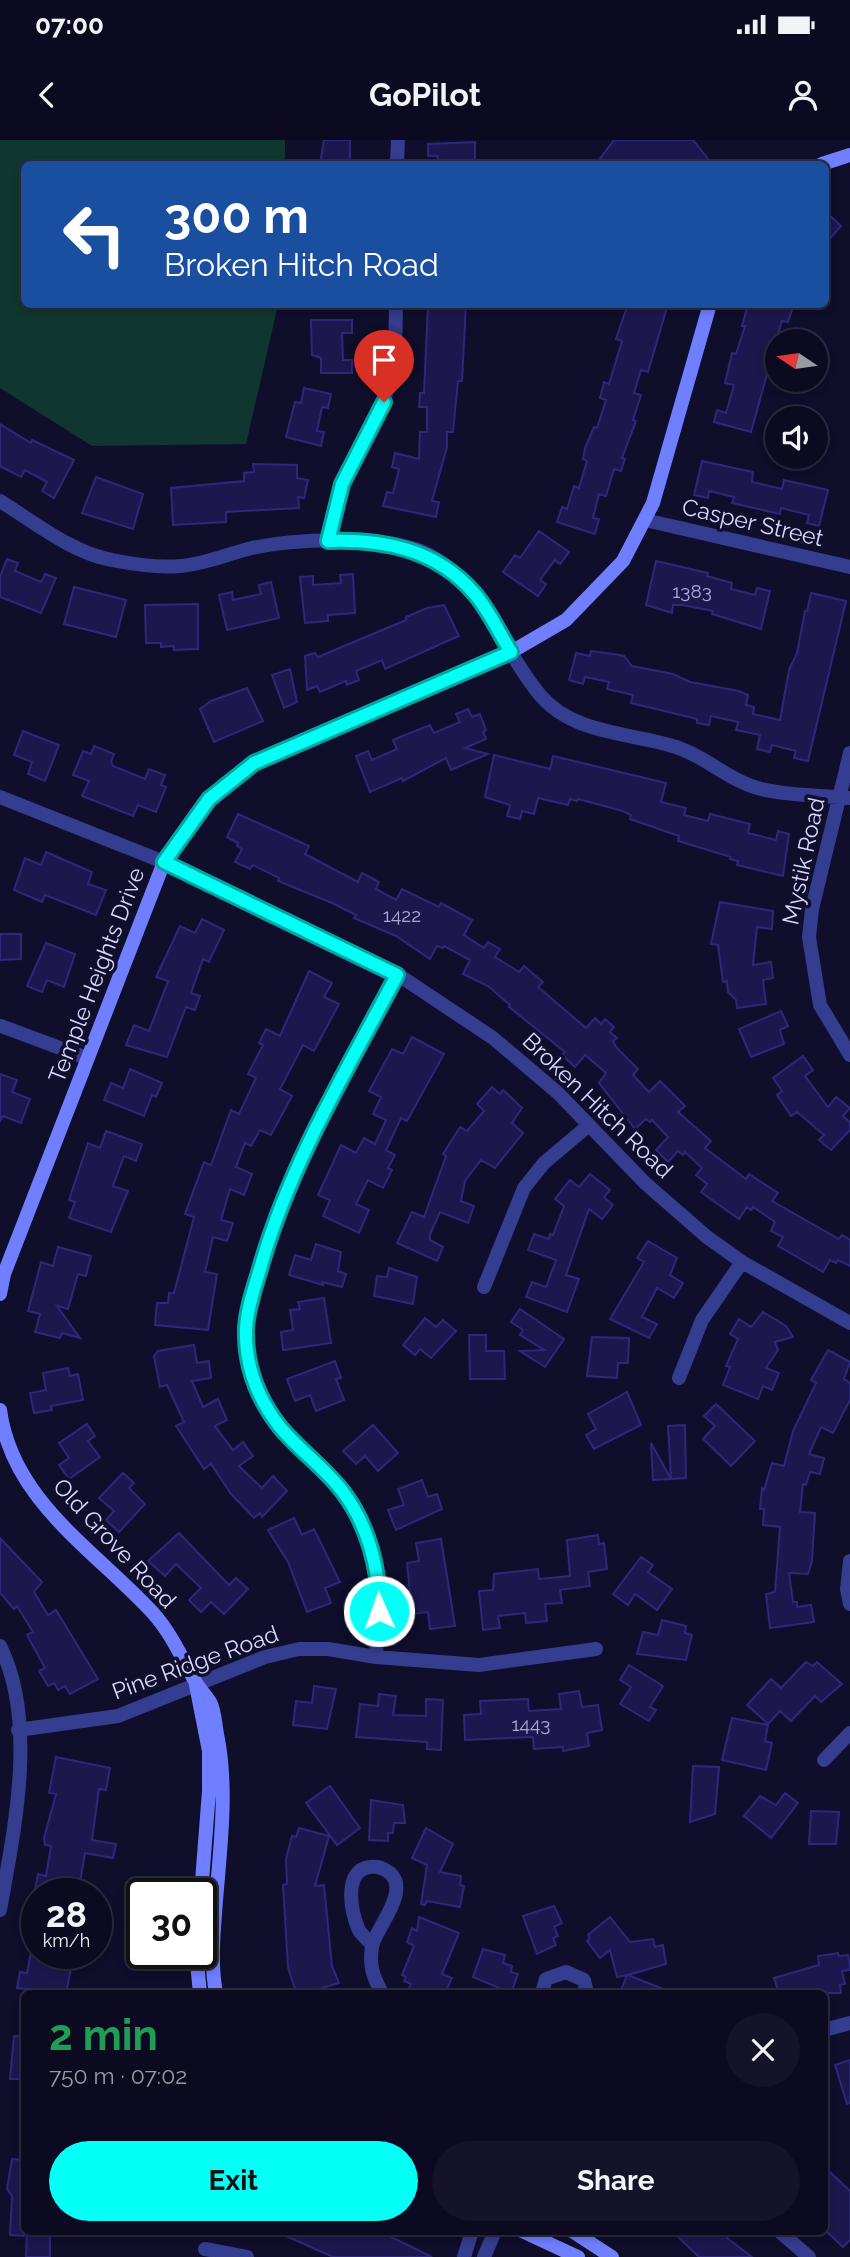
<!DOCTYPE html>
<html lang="en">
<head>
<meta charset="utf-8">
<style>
  :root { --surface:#0b0a20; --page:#141329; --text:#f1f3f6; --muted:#9a9aa5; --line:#2b2b3e; --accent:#04fff6 }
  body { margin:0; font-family:Raleway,sans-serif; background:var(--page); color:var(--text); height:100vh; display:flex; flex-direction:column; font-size:26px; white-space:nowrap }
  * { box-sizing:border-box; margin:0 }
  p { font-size:23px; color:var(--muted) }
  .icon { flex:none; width:38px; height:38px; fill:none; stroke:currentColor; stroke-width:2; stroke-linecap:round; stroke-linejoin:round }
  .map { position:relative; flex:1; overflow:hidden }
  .sheet { position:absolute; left:21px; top:1850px; width:807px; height:245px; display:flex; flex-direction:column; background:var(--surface); border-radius:10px; box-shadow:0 4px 10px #0003,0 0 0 2px var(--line) }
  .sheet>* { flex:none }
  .top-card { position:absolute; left:21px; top:21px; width:808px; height:147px; border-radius:10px; box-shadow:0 4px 10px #0003,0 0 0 2px var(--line); background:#1a4fa0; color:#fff; overflow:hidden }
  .needle { width:46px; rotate:283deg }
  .controls { position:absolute; left:765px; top:189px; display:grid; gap:14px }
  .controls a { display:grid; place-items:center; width:63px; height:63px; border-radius:50%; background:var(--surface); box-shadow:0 4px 10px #0003,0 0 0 2px var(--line); font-size:35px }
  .speed { position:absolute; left:21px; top:1738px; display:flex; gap:14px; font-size:35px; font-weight:700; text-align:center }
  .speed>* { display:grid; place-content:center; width:91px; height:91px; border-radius:50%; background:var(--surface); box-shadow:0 4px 10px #0003,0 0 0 2px var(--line); line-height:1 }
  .speed small { font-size:18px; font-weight:400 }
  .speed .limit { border:4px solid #111; border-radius:10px; background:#fff; color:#111 }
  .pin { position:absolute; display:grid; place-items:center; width:60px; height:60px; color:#fff; margin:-72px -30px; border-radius:50% 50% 50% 0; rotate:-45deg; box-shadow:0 0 7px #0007 }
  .pin .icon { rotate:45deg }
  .me { position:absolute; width:77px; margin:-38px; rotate:358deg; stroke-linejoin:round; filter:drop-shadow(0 0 5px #0008) }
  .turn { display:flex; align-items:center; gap:24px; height:147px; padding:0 28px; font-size:32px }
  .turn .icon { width:91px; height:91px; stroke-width:2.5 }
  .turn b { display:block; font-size:49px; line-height:60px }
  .round { display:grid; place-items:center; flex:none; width:74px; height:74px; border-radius:37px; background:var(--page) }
  .head { display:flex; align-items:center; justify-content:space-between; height:119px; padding:0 28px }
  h1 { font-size:42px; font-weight:700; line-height:52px; color:#1e9e55 }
  .action { display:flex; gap:14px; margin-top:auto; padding:14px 28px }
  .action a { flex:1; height:80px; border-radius:42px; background:var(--accent); color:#111; font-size:28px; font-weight:700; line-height:80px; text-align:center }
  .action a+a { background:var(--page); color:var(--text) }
  .status { display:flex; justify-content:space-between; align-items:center; height:49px; padding:0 35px; background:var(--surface); direction:ltr }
  .status svg { height:19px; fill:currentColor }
  header { display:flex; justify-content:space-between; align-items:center; height:91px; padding:0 28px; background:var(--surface); font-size:32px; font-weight:700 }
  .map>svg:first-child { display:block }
  .green { fill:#103630 }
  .building { fill:#1c184e; stroke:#2d287d; stroke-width:2 }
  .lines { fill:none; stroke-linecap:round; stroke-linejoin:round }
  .street { stroke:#343d8f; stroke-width:14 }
  .secondary { stroke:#6f7fff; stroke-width:14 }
  .route-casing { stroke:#03a6a0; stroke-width:18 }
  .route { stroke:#04fff6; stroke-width:12 }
  .labels { text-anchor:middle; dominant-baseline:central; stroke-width:7; stroke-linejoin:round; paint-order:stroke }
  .number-label { font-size:19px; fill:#a9a9d3 }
  .street-label { font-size:23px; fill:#d8d9ff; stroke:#0f0e2b }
</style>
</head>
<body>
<div class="status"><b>07:00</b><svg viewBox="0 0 49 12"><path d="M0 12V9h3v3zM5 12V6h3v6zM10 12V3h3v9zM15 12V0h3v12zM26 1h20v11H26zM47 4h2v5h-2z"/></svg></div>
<header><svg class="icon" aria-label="back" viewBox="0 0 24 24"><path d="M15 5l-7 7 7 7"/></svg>GoPilot<svg class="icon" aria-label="person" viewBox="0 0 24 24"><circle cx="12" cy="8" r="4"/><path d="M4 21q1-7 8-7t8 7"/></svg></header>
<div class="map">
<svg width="850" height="2117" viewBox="0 0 850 2117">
  <rect width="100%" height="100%" fill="#0f0e2b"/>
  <path class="green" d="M0,0H285V24H24V164L278,165L246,304L92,306L0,248Z"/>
  <path class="building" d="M324,0H350V24H320Z
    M614,0H693L712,24H596Z
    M475,2V22H467V24H437L438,16H428V4Z
    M826,72L841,86L826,103Z
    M428,164H466L462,241H458L453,292H447V307L432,361L439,362L436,377L383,366L387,352L393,353L399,329L392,327L395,313L419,319L420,292H427V267H419L420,253H424Z
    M628,164H668L648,232L641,230L634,253L641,255L633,280L636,281L622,318L625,319L621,331L614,329L606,356L599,354L593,378L599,379L595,394L557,382L562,367L567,369L574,346L579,348L587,321L583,319L585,308L594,287L597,288L606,260L600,258L604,242L609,244L622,201L616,199Z
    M748,164H794L788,182L782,181L773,210L777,214L773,228L769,227L751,292L714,282L717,270L726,273L734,245L725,243L732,213L736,214L745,186H742Z
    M311,180H352V193H342L343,220H352V233H321V218L312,215Z
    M304,248L331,254L328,268L322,267L317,291L324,292L321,306L286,297L295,262L301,263Z
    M0,284L31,303L32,300L74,320L54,358L42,351L47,342L25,330L21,337L0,326Z
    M702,321L753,332L752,342L782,349L784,340L828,350L819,386L807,383L809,375L781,368L780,374L732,363L734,357L709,351L708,358L694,355Z
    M253,324L297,325V338L308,340L304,358L298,357L299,368L226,372V382L173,385L171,348L244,341V333L254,332Z
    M96,337L143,354L133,389L82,373Z
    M539,391L569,412L560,424L555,420L540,440L546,444L538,456L503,432L515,415L520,418Z
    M7,419L18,423L15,431L41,442L45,434L56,438L41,473L0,457V437Z
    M656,421L708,433L707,436L732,443L731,449L755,455L757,448L770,451L761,489L712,474L713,471L682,465H673L672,473L646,465Z
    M353,434L355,473L328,475V481L305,483L300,437L313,436V445L341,443L340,435Z
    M271,442L279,478L227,490L219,455L232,452L233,460L261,454L259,445Z
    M74,447L126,460L116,497L64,484Z
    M811,453L846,461L808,621L794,618L796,611L772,605L770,612L757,609L760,595L736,590L738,582L711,576L709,585L697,583V579L631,563L633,555L607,549L609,542L585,537L583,544L569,540L576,513L590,516L591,511L614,514L624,516L632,526L673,534L690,542L739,551L748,555L746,565L754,567L753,574L780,580L789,530L797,513L805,471H807Z
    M198,464V509L174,510V506L161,507V503H146L145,465Z
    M444,465L459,496L385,529L382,520L356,531L359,540L347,545L346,541L320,552L317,546L307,550L305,516L315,513L318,517L406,480V477L427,468Z
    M290,529L297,562L284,568L272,535Z
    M247,548L263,581L214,602L200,569L211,561Z
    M468,569L472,577L480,574L486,590L483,592L486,599L465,608L488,614L451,630L446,618L403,641L402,638L370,652L356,616L368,611L372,620L397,609L393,600L405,595L430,585L434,593L460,582L456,574Z
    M23,591L59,605L45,641L28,634L32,622L14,615Z
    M94,606L114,614L111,622L113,626L145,639L149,629L165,635L161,645L166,647L156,672L138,665L133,676L82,656L89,641L73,635L83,611L91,614Z
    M494,615L550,629L553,616L666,643L661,662L686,668L684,675L708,681L710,674L750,684L748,693L776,700L778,691L789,694L783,736L737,725L738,721L730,719L731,717L678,701L679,696L630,679L631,675L623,671L578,659L577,661L570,659L568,665L538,658L534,674L522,671L520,679L507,676L510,665L485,657Z
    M238,674L309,706L305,714L358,742L362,733L379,742L376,749L396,760L402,749L439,767L441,763L472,780L464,795L484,808L488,802L500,809L495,817L519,832L524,826L543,842L538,847L586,888L595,878L601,884L605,879L614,887L610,892L617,898L613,901L616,907L638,929L633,935L649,952L660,941L685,966L678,972L711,1001L705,1008L746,1039L749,1034L778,1053L772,1061L839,1099L842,1095L850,1100V1126L838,1120L836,1123L830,1120L823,1132L778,1106L783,1097L771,1091L775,1082L753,1067L751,1070L747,1067L739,1079L701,1052L707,1044L696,1035L702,1028L685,1012L683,1015L678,1011L668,1022L656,1010L668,997L652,980L650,982L646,979L635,989L599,943L606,933L585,915L575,927L562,915L565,912L509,867L510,865L488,846L463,834L470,820L444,806L443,808L437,806L430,819L396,796L354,778L356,775L332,763L278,741L279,738L253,725L250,729L235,722L242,709L237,706L238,703L227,697Z
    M46,712L92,732L88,744L106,750L96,775L45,755L42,762L14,750L25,718L41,725Z
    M720,762L773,771L772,789L757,787L753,825L771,822L773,838L763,840L766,864L737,868L736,860L728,852L727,841L723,842L718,805L711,804Z
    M202,779L224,790L209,822L203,819L191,853L200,856L195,870L186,867L167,917L126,905L134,885L149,891L168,841L156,837L180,786L195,793Z
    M0,794H21V819L0,820Z
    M46,803L75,814L64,847L47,840L42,852L27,846Z
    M309,831L332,843L324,857L339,864L314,911L303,905L280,949L292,956L271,995L260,990L251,1006L245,1003L236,1027L252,1034L244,1055L230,1049L221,1080L233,1083L227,1101L213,1097L205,1132L217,1134L208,1190L155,1185L157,1163H168L169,1153H174L194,1077L185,1074L204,1022L211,1025L231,970L239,974L256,938L248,934L263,905L259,903L266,889L280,896Z
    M781,871L788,886L780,890L784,904L751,917L739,889Z
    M412,897L444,914L407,981L401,978L386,1010L395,1015L388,1028L392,1030L383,1048L368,1040L356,1064L369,1070L359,1093L323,1076L330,1060L318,1055L341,1005L356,1013L364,998L375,1004L386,980L373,974L381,957L369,951L392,909L403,914Z
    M803,916L813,930L805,936L828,967L836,957L850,968L843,976L850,982V990L831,1010L819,1000L824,995L797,972L791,976L777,955L782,951L773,938Z
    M130,929L162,943L156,957L152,955L144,976L104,960L111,943L123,948Z
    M0,934L17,940L12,952L30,959L21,983L3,976L0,981Z
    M492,947L500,954L503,950L522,968L512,983L523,993L495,1028L481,1020L465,1041L461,1061L474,1066L468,1083L440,1072L430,1094V1100L443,1107L437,1121L397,1103L412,1072L424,1077L446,1016L443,1014L460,987L467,991L484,971L477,964Z
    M106,991L142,1004L136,1021L124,1016L113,1046L128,1051L111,1092L69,1078L75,1062L69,1060L88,1003L100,1008Z
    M590,1034L610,1050L604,1057L613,1065L602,1079L589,1069L566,1135L579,1139L567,1172L526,1157L532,1142L546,1147L556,1120L528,1110L534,1094L549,1099L550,1094L553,1095L564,1066L555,1059L570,1040L579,1047Z
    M648,1101L677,1118L670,1135L683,1143L674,1158L657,1148L642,1177L657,1184L649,1198L610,1179L644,1122L637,1118Z
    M316,1104L341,1112L338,1131L346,1134L342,1147L322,1142L323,1145L289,1135L295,1115L311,1120Z
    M58,1107L91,1116L86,1136L78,1134L68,1169L57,1166L80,1198L62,1193L60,1198L35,1192L40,1174L28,1171L41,1122L53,1126Z
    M389,1128L417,1137L413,1164L374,1156L377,1136L387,1137Z
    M324,1158L331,1203L283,1210L281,1192L293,1190L290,1170L300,1169L298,1162Z
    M520,1169L564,1199L545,1227L520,1211L544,1210L520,1195L523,1190L511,1182Z
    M763,1172L786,1186L793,1197L775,1202L778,1210L766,1228L779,1233L772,1250L763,1246L758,1259L723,1245L730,1227L726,1226L738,1199L730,1194L739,1179L751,1187Z
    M425,1178L436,1187L443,1180L456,1191L431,1218L420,1209L415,1215L403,1205Z
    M469,1195H486V1211H504L505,1239H470Z
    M592,1197L629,1198L628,1223H618L617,1238L587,1236Z
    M194,1205L197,1223L209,1221L211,1238L192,1241L203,1267L218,1259L227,1280L215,1286L233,1310L243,1302L253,1316L239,1326L262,1348L273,1336L287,1351L262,1377L260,1373L254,1378L231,1354L211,1324L204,1329L176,1286L184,1282L167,1245L160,1247L154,1216L158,1211Z
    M828,1210L850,1222L844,1239L850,1243V1260L833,1293L821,1287L809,1314L824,1318L820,1334L810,1332L806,1345L803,1344L800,1372L815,1373L812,1421L808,1434L789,1433L793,1462H797V1467L811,1465L814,1482L770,1488L766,1454L775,1452L780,1387L763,1385L764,1369H760L762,1348L764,1350L772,1323L784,1326L793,1291L816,1243L811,1240Z
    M335,1221L341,1238L336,1239L344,1260L316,1271L310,1255L295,1261L287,1239Z
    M68,1228L70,1236L78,1234L83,1260L51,1266L52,1270L34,1273L30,1253L46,1250L43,1233Z
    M627,1252L641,1285L594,1309L586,1295L596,1289L588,1274Z
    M716,1264L755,1301L731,1326L703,1299L715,1286L704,1276Z
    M87,1284L95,1296L88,1301L100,1317L69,1339L59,1325L69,1318L59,1303Z
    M373,1285L398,1313L378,1331L365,1316L356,1324L343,1311Z
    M685,1285L686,1338L671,1339L668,1286Z
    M651,1303L671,1339L653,1340Z
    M123,1333L134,1343L129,1348L145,1364L119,1392L106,1380L114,1371L99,1358Z
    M422,1340L428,1357L437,1354L442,1369L396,1390L388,1370L404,1365L398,1349Z
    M294,1378L302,1395L314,1389L340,1442L325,1448L331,1463L307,1472L288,1422L268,1390Z
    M179,1393L229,1445L236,1438L248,1449L224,1474L211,1462L201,1472L189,1460L201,1448L176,1424L165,1436L148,1421Z
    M598,1395L599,1404L604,1403L607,1429L588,1432L590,1446L560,1450L562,1463L545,1464L547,1481L526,1483L525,1473L498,1476L500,1488L483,1490L479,1451L493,1450L494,1434L538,1429L539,1439L570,1436L567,1400Z
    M0,1398L42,1442L34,1452L48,1475L56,1470L98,1539L70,1554L65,1546L58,1550L54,1543L48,1546L39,1531L45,1528L27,1495L33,1492L17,1466L14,1469L0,1453Z
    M441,1399L455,1486L430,1489L428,1472L412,1474L407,1423L419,1421L416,1403Z
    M641,1417L653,1425L648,1432L672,1449L657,1470L635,1454L628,1465L613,1454Z
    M662,1480L686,1486L685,1493L692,1495L686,1520L637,1514L643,1492L658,1495Z
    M806,1522L813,1526L817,1522L842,1544L821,1562L815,1556L791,1581L780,1571L768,1584L747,1565L771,1539L781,1548Z
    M629,1525L663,1546L650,1567L656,1570L649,1581L620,1564L631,1547L620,1540Z
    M314,1546L336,1549L327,1589L293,1585L296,1561L312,1563Z
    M579,1551L582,1567L598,1565L602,1590L587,1593L589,1606L563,1611V1607L534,1609L533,1597L465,1600L464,1575L481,1574L480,1561L528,1559L529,1571L561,1569L559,1554Z
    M379,1554L396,1556L393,1575L426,1576V1559L443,1560L441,1610L427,1609V1602L356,1597L360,1564L378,1566Z
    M732,1578L768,1585L765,1601L772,1603L766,1630L722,1620Z
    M56,1617L110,1628L106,1650L99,1649L92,1700L116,1704L113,1718L85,1713L78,1754L35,1750L38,1734L46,1736L51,1706L45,1705L44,1698L56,1654L49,1653Z
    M693,1626L719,1627L715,1674L690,1682Z
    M330,1646L360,1688L337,1705L306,1663Z
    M785,1653L798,1663L771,1698L744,1676L760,1656L776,1665Z
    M371,1660L403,1665L405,1683H394L393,1693H388V1701L369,1700Z
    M811,1671L839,1672L836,1704H809Z
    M299,1688L329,1696L315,1746L324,1745L332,1826L339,1843L305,1853H296L288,1827L283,1745L287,1744L286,1719L292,1696L296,1697Z
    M426,1688L453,1704L440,1732L461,1736L460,1745L464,1746L460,1767L427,1761L425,1765L421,1764L427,1725L412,1718Z
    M554,1766L562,1783L554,1787L558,1796L553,1798L556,1805L537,1814L523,1776Z
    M419,1777L459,1793L442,1834L452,1838L445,1853H407L411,1844L404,1841L406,1837L402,1835L414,1806L407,1802L412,1788L417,1791Z
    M610,1777L630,1802L653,1799L655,1807L663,1805L666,1824L628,1835L673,1853H620L627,1835L617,1837L610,1810L600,1818L587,1801L590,1798L588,1795Z
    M483,1809L505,1815L503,1823L512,1826L511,1832L518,1834L511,1853L473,1837Z
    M31,1812L59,1817L58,1824L71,1828L66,1853L17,1848L20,1832L27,1833Z
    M838,1813L839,1816L848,1815L850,1825V1830L842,1831L845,1844L840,1845L841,1853H779L774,1838L819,1825L818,1816Z
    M14,1896H24V1939H10Z
    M850,1920V1963L847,1964L835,1925Z
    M12,2019L24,2020V2096L10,2095L12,2056L7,2049Z
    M830,2032L850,2051V2100L843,2107L824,2089V2039Z
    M27,2091H50V2117H26Z
    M275,2091H379L432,2117H333Z
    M672,2091H732L727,2098L752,2117H699Z"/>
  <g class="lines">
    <path class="street" d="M397,24L398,0
      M0,361C34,382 72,413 112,420C132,424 159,428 180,426C206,424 227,414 252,408C294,399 374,396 415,409C478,430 501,509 540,555C574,595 630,592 676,607C707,617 729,641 761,649C790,656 820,655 850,658
      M645,380L850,427
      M328,402L342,344L384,262L395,214L396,164
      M850,613L812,769L809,797L820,865L850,915
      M0,657L164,722L397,834L493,898L558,953L645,1043L707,1097L742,1122L850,1183
      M1,886L87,918
      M484,1147L524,1048L544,1023L589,985
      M679,1238L702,1180L742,1122
      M850,1421L847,1449L850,1464
      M0,1506C38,1582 14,1691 0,1770
      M376,1517C379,1458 382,1400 342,1350C318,1322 286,1300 267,1269C252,1245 245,1215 247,1188C248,1165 256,1143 263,1121C292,1020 348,928 397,834
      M18,1590L118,1576L265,1517L299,1509H328L376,1517L479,1525L596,1509
      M824,1620L850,1593
      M372,1804C367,1799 360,1794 358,1788C351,1771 343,1730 370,1727C378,1726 383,1728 390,1733C411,1752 374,1790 372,1807C369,1825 373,1837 382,1853
      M542,1853L546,1839L566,1832L584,1840L587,1853
      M824,1890L850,1883
      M779,2091L809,2117
      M205,2109L247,2117
      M464,2117L472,2091
      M484,2117L495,2091"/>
    <path class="secondary" d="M822,24L850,15
      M0,1154L4,1134L164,722L209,659L254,623L511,512L566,480L623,421L653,363L710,164
      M0,1270C12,1361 96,1411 153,1473C171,1493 182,1518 195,1541C199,1549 206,1555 210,1562C215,1571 215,1584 217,1594C229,1652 219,1715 215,1774C213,1800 211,1827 216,1853
      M196,1545L209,1611V1651L201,1754
      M196,1813L200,1853
      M522,2091L578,2117
      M572,2091L612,2117"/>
  </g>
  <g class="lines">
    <g class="route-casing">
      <path id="route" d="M379,1471C380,1430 368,1385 343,1352C325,1328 299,1310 280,1287C258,1259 245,1225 246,1189C247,1166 256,1144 262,1122C292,1020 348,928 397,835L164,722L209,659L254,623L511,512C499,493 489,470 474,453C436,409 383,399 328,401L342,344L384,262"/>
    </g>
    <use href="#route" class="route"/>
  </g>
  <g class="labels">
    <g class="number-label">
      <text x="692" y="451">1383</text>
      <text x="402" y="775">1422</text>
      <text x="531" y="1584">1443</text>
    </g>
    <g class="street-label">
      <text transform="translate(753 382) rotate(13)">Casper Street</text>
      <text transform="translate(803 721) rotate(-78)">Mystik Road</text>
      <text transform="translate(96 835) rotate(-69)">Temple Heights Drive</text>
      <text transform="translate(598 965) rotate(44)">Broken Hitch Road</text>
      <text transform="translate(115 1403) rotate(47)">Old Grove Road</text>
      <text transform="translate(195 1522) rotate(-20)">Pine Ridge Road</text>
    </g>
  </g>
</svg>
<div class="controls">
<a><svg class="needle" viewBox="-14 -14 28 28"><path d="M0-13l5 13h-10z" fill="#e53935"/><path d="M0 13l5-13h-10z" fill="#9a9aa5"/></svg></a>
<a><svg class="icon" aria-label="sound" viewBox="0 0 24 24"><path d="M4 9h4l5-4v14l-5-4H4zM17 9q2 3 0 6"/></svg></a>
</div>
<div class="speed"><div>28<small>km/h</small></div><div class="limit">30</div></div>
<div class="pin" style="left:384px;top:262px;background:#d93025"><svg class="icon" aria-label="arrive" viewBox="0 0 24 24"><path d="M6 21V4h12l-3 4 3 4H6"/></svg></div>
<svg class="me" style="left:379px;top:1471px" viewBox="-20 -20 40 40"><circle r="17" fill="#04fff6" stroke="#fff" stroke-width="3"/><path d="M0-11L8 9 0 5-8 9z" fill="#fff"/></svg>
<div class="top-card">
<div class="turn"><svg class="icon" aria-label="left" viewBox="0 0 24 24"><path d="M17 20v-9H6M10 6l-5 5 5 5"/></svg><div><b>300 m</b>Broken Hitch Road</div></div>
</div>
<section class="sheet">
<div class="head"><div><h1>2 min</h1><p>750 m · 07:02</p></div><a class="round"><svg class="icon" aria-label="close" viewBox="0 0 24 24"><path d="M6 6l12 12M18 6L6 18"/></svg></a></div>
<div class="action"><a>Exit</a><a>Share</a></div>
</section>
</div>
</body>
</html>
